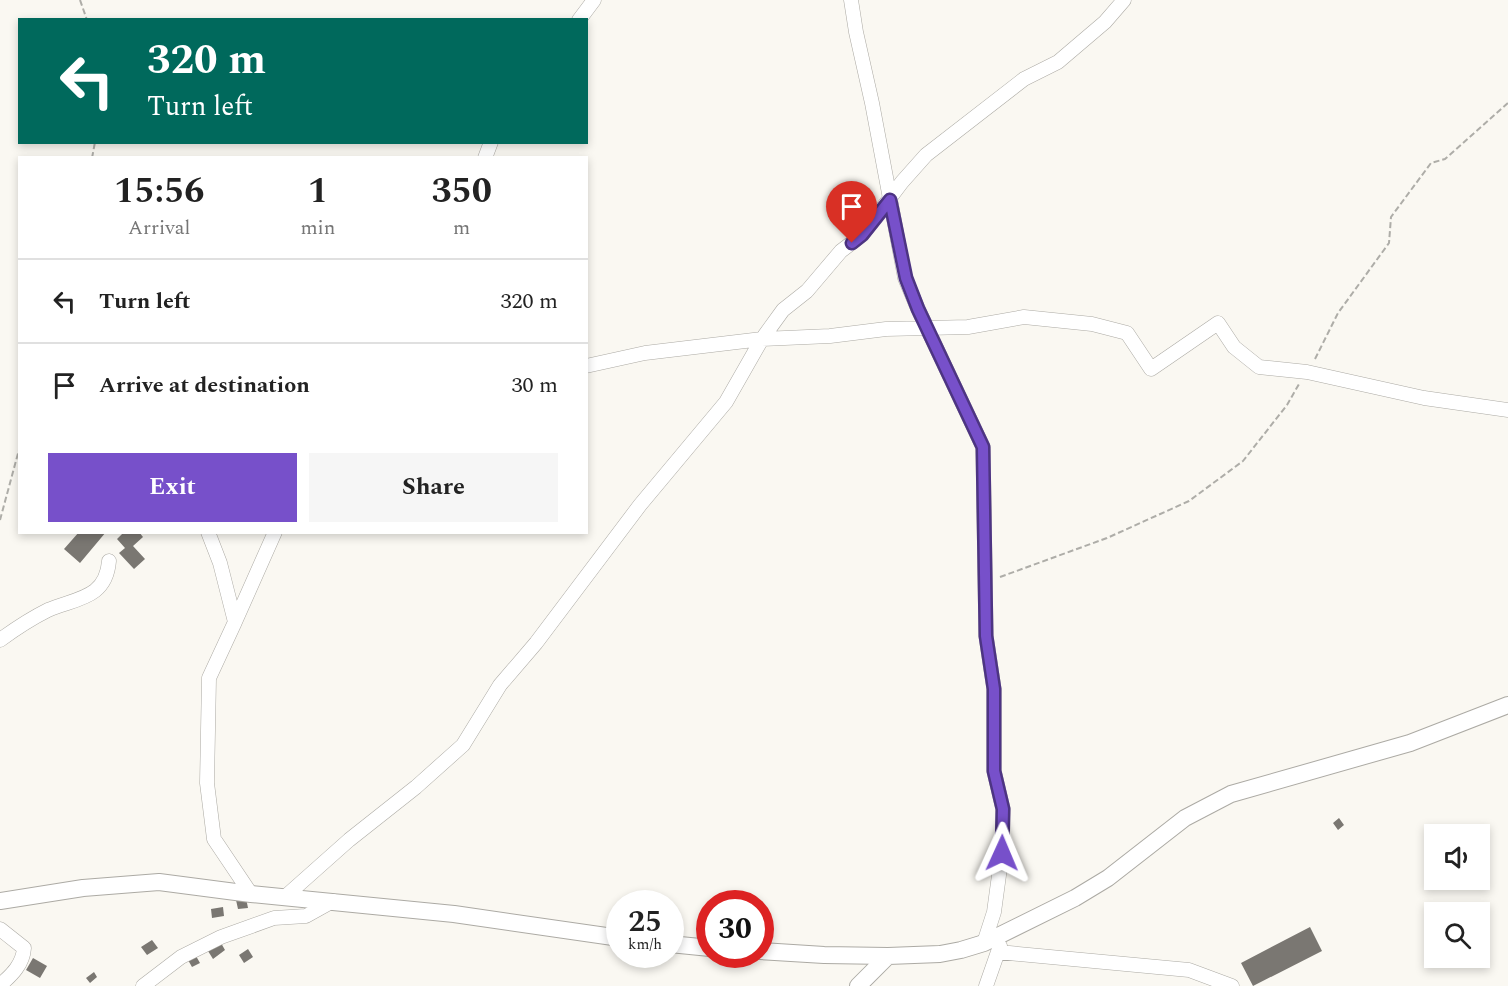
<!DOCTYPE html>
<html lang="en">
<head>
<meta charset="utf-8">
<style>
  :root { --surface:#fff; --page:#f6f6f6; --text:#222; --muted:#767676; --line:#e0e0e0; --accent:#7750ca }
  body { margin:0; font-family:Spectral,serif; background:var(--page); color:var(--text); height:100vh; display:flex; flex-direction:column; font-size:22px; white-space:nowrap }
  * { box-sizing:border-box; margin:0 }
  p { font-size:20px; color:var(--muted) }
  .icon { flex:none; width:33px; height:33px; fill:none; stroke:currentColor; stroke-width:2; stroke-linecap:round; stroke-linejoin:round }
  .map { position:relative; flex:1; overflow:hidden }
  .details { position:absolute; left:18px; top:156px; width:570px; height:378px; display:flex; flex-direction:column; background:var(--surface); border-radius:0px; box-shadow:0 3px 9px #0003 }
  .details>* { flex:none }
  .top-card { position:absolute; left:18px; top:18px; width:570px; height:126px; border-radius:0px; box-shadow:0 3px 9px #0003; background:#00695c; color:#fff; overflow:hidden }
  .tools { position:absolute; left:1424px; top:824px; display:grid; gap:12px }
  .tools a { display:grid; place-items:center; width:66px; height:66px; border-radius:0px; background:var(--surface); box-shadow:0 3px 9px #0003; font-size:30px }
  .speed { position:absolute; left:606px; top:890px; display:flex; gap:12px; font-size:30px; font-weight:700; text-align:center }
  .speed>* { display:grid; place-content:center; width:78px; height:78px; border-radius:50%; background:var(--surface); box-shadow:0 3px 9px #0003; line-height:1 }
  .speed small { font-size:15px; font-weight:400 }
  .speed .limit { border:9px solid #d22; background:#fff; color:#111 }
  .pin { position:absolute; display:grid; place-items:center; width:51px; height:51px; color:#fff; margin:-62px -26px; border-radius:50% 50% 50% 0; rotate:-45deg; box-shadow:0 0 6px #0007 }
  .pin .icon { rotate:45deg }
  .me { position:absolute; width:66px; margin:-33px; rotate:1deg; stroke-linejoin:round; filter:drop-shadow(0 0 4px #0008) }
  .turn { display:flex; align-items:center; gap:21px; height:126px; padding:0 30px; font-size:27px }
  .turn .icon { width:78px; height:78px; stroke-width:2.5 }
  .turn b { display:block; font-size:42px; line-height:51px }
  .eta { display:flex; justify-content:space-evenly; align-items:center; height:102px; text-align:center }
  .eta b { font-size:36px; font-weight:700; line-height:42px }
  .cta { display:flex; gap:12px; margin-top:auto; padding:12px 30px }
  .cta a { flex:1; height:69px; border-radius:0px; background:var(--accent); color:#fff; font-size:24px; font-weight:700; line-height:69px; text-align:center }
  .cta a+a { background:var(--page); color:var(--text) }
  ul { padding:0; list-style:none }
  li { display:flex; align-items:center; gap:18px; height:84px; padding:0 30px; border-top:2px solid var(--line) }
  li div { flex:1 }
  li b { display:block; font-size:22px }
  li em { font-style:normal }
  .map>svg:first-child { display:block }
  .building { fill:#7a7772 }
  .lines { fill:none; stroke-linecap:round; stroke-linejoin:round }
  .minor-casing { stroke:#acaaa4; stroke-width:15 }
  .tertiary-casing { stroke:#acaaa4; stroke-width:18 }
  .path { stroke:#aeada8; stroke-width:2; stroke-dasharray:6 3; stroke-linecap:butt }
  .minor { stroke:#fff; stroke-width:14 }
  .tertiary { stroke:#fff; stroke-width:16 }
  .route-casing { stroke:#4d3483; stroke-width:15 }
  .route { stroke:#7750ca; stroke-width:10 }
</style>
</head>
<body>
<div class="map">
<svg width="1508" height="986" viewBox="0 0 1508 986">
  <rect width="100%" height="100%" fill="#faf8f2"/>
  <path class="building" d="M79,532H106L80,563L64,549Z
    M124,532H139L143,537L133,546L145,559L134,569L119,553L125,548L117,539Z
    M1339,818L1344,825L1338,830L1333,823Z
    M246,898L248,908L238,909L236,900Z
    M223,907L224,916L212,918L211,909Z
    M1310,927L1322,951L1253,986L1241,963Z
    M152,940L158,948L147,955L141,947Z
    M221,943L225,950L213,959L208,951Z
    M248,949L253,957L244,963L239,955Z
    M196,956L200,963L192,967L188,960Z
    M33,958L47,966L40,978L26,970Z
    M94,972L97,977L90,983L86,978Z"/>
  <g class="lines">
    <g class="minor-casing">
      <path id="minor" d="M851,0L856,32L872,103L905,278L918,309L983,447L986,636L994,689V771L1003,809L1002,853L994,912L984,943
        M579,20L594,0
        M485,158L491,142
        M586,366L645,353L762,339L830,336L886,329L968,327L1024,317L1092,324L1127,333L1151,369L1218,323L1234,347L1259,367L1307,372L1424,398L1508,410
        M208,532L220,563L235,622L209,678L207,783L214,839L251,894
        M235,622L275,532
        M0,640C15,629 32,618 48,610C76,598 106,599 109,561
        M286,896L349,840L416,787L463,745L500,685L536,643L640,505L726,402L762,339L783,310L807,291L841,251L862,235L902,182L926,155L1024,79L1058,62L1105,22L1124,0
        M0,929L24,948C23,964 12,975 0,985
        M998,952L1189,970L1232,986
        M143,986L181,957L221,937L274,918L306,916L333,901
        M986,986L1000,946"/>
    </g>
    <g class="tertiary-casing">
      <path id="tertiary" d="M0,901L83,888L159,882L251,894L454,914L620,938
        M670,944L710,948
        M760,951L824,955L888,956L940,954L961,950L984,943L1075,898L1108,878L1185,818L1231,794L1410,743L1508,705
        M858,986L888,956"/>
    </g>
    <path class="path" d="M80,0L87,20
      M92,158L95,142
      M1315,359L1338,313L1389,243L1391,217L1431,163L1445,159L1508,103
      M0,520L20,446
      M1000,577L1107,538L1189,501L1243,461L1287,405L1299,384"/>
    <use href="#minor" class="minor"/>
    <use href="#tertiary" class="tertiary"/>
  </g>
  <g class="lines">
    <g class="route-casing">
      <path id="route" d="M852,243L862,235L890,200L906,278L918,309L983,447L986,636L994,689V771L1003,809L1002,853"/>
    </g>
    <use href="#route" class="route"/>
  </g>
</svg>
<div class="tools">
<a><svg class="icon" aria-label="sound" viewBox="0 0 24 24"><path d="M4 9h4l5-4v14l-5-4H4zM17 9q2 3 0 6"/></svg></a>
<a><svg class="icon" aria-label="search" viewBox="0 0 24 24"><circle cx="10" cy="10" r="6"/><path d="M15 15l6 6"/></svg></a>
</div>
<div class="speed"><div>25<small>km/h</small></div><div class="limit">30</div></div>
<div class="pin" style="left:852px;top:243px;background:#d93025"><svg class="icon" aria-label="arrive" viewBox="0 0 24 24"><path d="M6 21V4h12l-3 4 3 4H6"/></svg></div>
<svg class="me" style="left:1002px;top:853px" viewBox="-20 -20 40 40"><path d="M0-17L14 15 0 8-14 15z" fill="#7750ca" stroke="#fff" stroke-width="4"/></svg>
<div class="top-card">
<div class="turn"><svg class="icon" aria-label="left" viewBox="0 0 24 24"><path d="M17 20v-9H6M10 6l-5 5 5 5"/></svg><div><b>320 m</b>Turn left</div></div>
</div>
<section class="details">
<div class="eta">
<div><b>15:56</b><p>Arrival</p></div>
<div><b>1</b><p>min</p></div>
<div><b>350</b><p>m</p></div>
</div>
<ul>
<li><svg class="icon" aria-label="left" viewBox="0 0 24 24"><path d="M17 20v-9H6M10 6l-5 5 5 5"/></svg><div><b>Turn left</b></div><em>320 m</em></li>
<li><svg class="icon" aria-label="arrive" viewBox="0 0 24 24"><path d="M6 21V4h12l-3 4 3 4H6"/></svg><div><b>Arrive at destination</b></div><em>30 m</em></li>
</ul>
<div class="cta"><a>Exit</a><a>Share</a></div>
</section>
</div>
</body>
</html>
